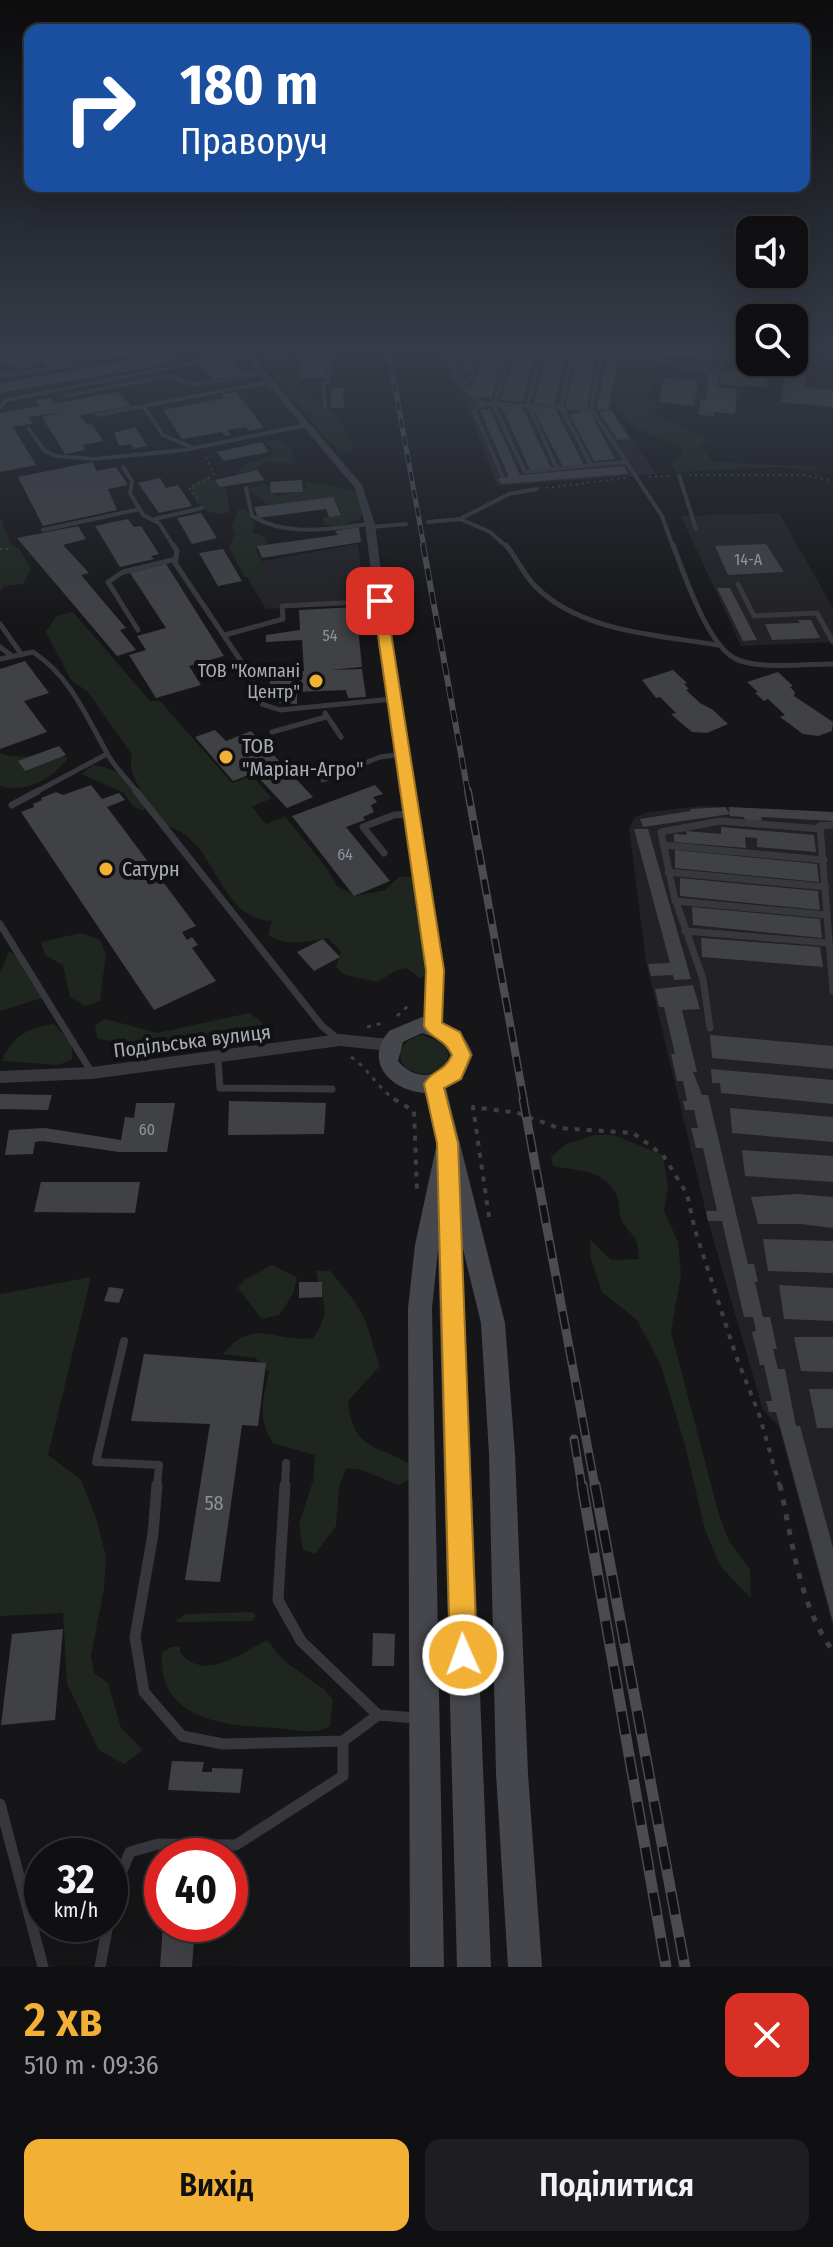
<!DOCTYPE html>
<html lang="uk">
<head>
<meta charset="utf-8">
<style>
  :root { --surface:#101012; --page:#1e1e20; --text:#f1f3f6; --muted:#9c9d9f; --line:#303032; --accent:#f2b134 }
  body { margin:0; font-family:"Fira Sans Condensed",sans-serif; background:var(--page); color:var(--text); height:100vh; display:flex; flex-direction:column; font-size:30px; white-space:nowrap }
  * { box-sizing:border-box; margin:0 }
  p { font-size:26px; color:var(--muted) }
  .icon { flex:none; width:44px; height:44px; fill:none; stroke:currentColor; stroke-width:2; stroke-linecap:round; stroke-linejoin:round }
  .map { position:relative; height:1967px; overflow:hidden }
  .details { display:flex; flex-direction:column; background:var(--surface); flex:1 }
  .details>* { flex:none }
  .hud { position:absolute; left:24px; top:24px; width:786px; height:168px; border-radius:16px; box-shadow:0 8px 32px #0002,0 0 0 2px var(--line); background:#1a4fa0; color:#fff; overflow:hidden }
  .controls { position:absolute; left:736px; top:216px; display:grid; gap:16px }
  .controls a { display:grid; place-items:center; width:72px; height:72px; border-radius:16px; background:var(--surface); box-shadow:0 8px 32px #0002,0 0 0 2px var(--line); font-size:40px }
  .speed { position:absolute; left:24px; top:1838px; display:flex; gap:16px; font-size:40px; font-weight:700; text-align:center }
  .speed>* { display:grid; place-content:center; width:104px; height:104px; border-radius:50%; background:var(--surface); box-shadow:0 8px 32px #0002,0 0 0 2px var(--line); line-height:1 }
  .speed small { font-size:20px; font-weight:400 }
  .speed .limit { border:12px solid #d22; background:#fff; color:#111 }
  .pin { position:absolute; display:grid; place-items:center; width:68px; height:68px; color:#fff; margin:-34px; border-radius:16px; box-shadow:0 4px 12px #0006 }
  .me { position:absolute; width:88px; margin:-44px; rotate:358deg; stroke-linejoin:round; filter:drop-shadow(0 0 6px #0008) }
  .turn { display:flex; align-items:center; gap:28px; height:168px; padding:0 24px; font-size:36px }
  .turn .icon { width:104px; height:104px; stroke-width:2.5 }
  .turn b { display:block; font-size:56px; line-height:68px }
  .round { display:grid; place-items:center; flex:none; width:84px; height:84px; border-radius:16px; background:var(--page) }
  .head { display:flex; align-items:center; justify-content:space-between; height:136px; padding:0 24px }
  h1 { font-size:48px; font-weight:600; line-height:60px; color:var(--accent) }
  .action { display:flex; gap:16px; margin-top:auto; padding:16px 24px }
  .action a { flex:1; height:92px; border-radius:16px; background:var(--accent); color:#111; font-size:32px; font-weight:600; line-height:92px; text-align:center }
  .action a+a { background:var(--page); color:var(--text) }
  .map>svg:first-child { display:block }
  .built { fill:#222225 }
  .green { fill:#1e261f }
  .building { fill:#404145 }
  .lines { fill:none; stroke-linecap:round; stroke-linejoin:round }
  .path-far3 { stroke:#3d3f44; stroke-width:2; stroke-dasharray:2 4; stroke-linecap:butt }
  .path-far2 { stroke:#3d3f44; stroke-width:3; stroke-dasharray:4 6; stroke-linecap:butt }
  .path-far1 { stroke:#3d3f44; stroke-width:4; stroke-dasharray:5 7; stroke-linecap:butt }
  .path { stroke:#3d3f44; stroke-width:5; stroke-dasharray:6 9; stroke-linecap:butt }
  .lane-far4 { stroke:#37383d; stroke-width:4 }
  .lane-far3 { stroke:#37383d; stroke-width:5 }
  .lane-far2 { stroke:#37383d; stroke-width:7 }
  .lane-far1 { stroke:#37383d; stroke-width:8 }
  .lane { stroke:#37383d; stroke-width:11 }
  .street { fill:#37383d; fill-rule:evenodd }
  .secondary { fill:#45474d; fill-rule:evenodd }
  .rail-far4-casing { stroke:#4a4c52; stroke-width:5 }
  .rail-far3-casing { stroke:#4a4c52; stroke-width:6 }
  .rail-far2-casing { stroke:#4a4c52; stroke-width:8 }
  .rail-far1-casing { stroke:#4a4c52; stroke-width:9 }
  .rail-casing { stroke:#4a4c52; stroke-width:11 }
  .rail-far4 { stroke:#111113; stroke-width:3; stroke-dasharray:9; stroke-linecap:butt }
  .rail-far3 { stroke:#111113; stroke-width:4; stroke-dasharray:12; stroke-linecap:butt }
  .rail-far2 { stroke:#111113; stroke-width:5; stroke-dasharray:15; stroke-linecap:butt }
  .rail-far1 { stroke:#111113; stroke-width:6; stroke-dasharray:18; stroke-linecap:butt }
  .rail { stroke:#111113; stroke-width:8; stroke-dasharray:23; stroke-linecap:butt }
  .route { fill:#f2b134; stroke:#9d7322; stroke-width:2 }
  .poi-dot { fill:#f2b134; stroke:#111113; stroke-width:3 }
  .labels { text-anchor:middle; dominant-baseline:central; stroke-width:8; stroke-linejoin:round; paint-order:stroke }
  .number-label { font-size:16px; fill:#8e929b }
  .far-poi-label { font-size:18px; fill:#a8adb8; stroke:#111113; text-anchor:end }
  .poi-label { font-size:20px; fill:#a8adb8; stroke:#111113; text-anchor:start }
  .street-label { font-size:20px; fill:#a8adb8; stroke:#111113 }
  .near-number-label { font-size:20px; fill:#8e929b }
</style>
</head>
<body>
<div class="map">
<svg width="833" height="1967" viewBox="0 0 833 1967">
  <rect width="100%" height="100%" fill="#161618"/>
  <path class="built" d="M439,348H621L612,409L656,474L497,486L466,404Z
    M779,513L833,608V642L741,646L681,516Z
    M358,544L366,604L266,609L250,583L247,564Z
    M702,806L833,812V1627L779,1427L763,1410L708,1221L646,962L629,828L635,817L649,812Z"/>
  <path class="green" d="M250,348H292L287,359L301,389L337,416L354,446L349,453L339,452C334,445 326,440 321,433C309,417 298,403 284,389L285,384Z
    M622,348H641L648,356L645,362L651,367L653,384L647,399L661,409L650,412L704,436L706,443L701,445L713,462L818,467L813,470L779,467L676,472L671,462L679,458L683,449C659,437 633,432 615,410Z
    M271,440L281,441L291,448L292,460L296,463H261L255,470L236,474L242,466L271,455L273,450L267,443Z
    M207,476L227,490L229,512C212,519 191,504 191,486Z
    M310,482L360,491L364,510L360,519L342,525H324L323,518L341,513L333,497L268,505L248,489L264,484L271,488V493L279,496L306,489V483Z
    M245,508L255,525L252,532L265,537L267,543L256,550L265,566V574L251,580L244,576L229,547L235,534L232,526L238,510Z
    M0,516L11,545L19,549L31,568L23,584L5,586L0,591Z
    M73,612L144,694L150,701H160L232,783L252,776L272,798L252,807L266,824L285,817L326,867L337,886L356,896L385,890L399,877H418L429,968L421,979L406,968L395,971L378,982L345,975L336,967L341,952L328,938C307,942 286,947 268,935L272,921C216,919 217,836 165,826C154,808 125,777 132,755L88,692L71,680L46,632L56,616Z
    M0,753C23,762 46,750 68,758C51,780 27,793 0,786Z
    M93,765C119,767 132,783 148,802L143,811L133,806L124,793L81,774Z
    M81,933L100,940L106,954L100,1001L85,1006L70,997L63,965L45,955L41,942Z
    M9,951L24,962L42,998L0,1011V973Z
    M249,1013L262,1022L259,1036L247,1041H227L202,1047L154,1053L97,1038L95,1025L106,1019L157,1033Z
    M54,1024L72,1044V1060L58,1065L2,1061C10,1038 30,1026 54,1024Z
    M422,1035L444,1043L449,1055C444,1075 424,1078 407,1069C392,1053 404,1039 422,1035Z
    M595,1135H614L663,1155L668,1185L664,1211L678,1242L681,1275L671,1332L719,1515L729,1541L750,1569L751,1598L721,1567L705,1530L685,1445L661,1366L637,1320L602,1292L591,1259L590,1240L611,1260L639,1259C637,1231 633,1240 622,1221C618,1214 620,1204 617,1196C604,1168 579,1172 553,1166L551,1157L566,1144Z
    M272,1265L297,1277L293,1294L279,1315L262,1319L238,1288L244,1280Z
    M316,1271H330C342,1286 356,1300 364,1318C371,1333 373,1350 380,1366L348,1401C353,1449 373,1444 411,1464L410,1479L399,1485L362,1470L346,1468L339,1488L336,1526L315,1554L303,1550L299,1524L313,1481L315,1455L273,1443C257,1418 263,1400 269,1372L256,1358L223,1354C254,1316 273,1343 313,1338C333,1309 322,1303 316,1271Z
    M91,1277L48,1455L81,1480L96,1518L106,1556L104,1588L91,1656L94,1673L108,1683L121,1728L143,1750L124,1764L99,1750L67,1684L63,1613L0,1616V1294Z
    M253,1612L256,1616L252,1621L177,1622V1620L186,1614Z
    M267,1640L283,1660L325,1690L333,1700L330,1726C313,1736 295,1729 275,1728C225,1726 157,1720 162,1653L171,1647L180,1646V1652C204,1683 241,1653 267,1640Z"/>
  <path class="building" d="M299,348H318V354H323L326,377L301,378Z
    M467,348H477L469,372L459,371Z
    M486,348H507L491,399L470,394Z
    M516,348H537L522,402L501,400Z
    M548,348H567L554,405L534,403Z
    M578,348H597L587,408L566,406Z
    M609,348H619L608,410L597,409Z
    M656,348H750V362L655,354Z
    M794,348H806L805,388L833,390V407L781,402L785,365L777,362H794Z
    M170,353L175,361L157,366L0,393V383Z
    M12,355L37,356L42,360L70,355L75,363L47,368L44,362L30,368L0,365V359Z
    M231,359L242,374L212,379L201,364Z
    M710,371L719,372L718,387L737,389L735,414L715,412L714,416L699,415L701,399L706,400Z
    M721,371L767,376V388L720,384Z
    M664,378L698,381L694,406L659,402Z
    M331,388H343L344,408H331Z
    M118,392L131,406L80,415L87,425L92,424L103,441L83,445L85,450L65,454L42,417L63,412L29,417L32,424L13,427L36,465L0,472V413L39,406L36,400L50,398L56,403Z
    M236,392L264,428L249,431L246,427L227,430L231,435L225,436L222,432L182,439L163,410L224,398L221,394Z
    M501,405L522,406L551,468L530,470Z
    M533,408L555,409L584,465L563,467Z
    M490,409L520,475L624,466L628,474L501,484L498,478L509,477L480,410Z
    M611,410L630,439L618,440L599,412Z
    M578,411L590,412L615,459L594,461L569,414L579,413Z
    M135,427L147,446L134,449L131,444L119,446L114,433Z
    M262,442L269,452L224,461L217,452Z
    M92,462L97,471L116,467L128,485L108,489L117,510L43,526L18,477Z
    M257,470L265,480L220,487L215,480Z
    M160,478L166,488L178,485L192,506L159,513L138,483Z
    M302,480L303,492L271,493L270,482Z
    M333,497L341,515L329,517L326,509L258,518L254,507Z
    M201,513L217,538L192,544L177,518Z
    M128,519L134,527L141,526L159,554L151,556L154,559L120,567L95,526Z
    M78,526L86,539L63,545L89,573L81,575L126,628L120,630L136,650L117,656L17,538Z
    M359,527L361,542L262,558L257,546L338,535L335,531Z
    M766,544L784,572L728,575L715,546Z
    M223,549L242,581L218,586L199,553Z
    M166,564L224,656L189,666L201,685L156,698L129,655L146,650L137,636L166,628L130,573Z
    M717,588H730L757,640L743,641Z
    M356,607L362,667L330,670L362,669L366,697L348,698L346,690L297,692V704L280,703L272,699L269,673L304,671L302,640L266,642V635L300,630L299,610Z
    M798,620H811L820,638L772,640L765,624L800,623Z
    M25,661L49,693L24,701L47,732L0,749V669Z
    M673,670L687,683L684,684L689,689L686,690L700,703L713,710L728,724L707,733L692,732L680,722L671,714L676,713L660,697L656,698L642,680Z
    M778,672L793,686L790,687L795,692L794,696L833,722L832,731L818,736L803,734L780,717L785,715L768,699L764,701L755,693L758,692L747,682Z
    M215,730L226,741L251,731L313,797L287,808L254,773L233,781L195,737Z
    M59,746L66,755L25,771L18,761Z
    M91,785L102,799L119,793L125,800L107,807L196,926L182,932L187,940L192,937L198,945L192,948L216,981L154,1010L21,812L34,807L33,804L42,800L41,798L56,792L63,795Z
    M375,785L383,794L373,797L377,802L371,805L374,812L363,817L365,820L346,827L390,881L354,896L292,816Z
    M725,807L730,814L643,827L640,819L691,811L690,809Z
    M729,807L833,812V821L761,817L762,821L745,820L744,817L730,816Z
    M721,827L814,835L816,852L757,847V838L745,837L746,848L674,842V834L687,835L686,831L721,834Z
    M634,829H648L691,979L674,980L673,975L651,976L648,964L670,963Z
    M675,850L817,864L819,882L675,868Z
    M680,878L818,891L820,910L680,896Z
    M692,907L820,919L822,938L693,925Z
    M701,938L820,947L823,967L702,957Z
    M323,939L340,957L314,971L297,952Z
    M693,985L700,1009L682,1010L697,1072H693L702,1095H708L748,1264H754L758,1282H755L763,1317H770L777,1349H773L778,1369H785L796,1426H800L833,1548V1622L776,1412H769L766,1401H772L764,1365H760L752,1332L756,1331L753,1317H744L722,1221H708L706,1211H717L703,1148H696L691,1128H698L694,1110H685L683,1101H687L683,1081H677L671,1054H675L664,1007H659L655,989Z
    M710,1035L833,1046V1069L712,1058Z
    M711,1069L833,1080V1104L721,1093L720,1083H712Z
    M0,1094L52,1095L48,1110L0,1109Z
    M229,1101L326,1103L324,1134L228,1135Z
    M136,1103H175L167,1152H119L43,1141L35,1142L33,1154L5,1155L9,1130L45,1128L121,1140L125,1117L134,1118Z
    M730,1108L833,1117V1142L732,1133Z
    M742,1150L833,1156V1182L745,1176Z
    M41,1182H140L135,1213L34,1212Z
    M798,1194L833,1197V1228L801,1224H758L751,1197Z
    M763,1239L833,1241V1273L768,1271Z
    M299,1282H322V1297L299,1298Z
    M779,1285L833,1288V1321L784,1319Z
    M109,1287L124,1289L119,1303L104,1301Z
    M794,1337H833V1372L801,1371Z
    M144,1354L266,1363L258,1426L242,1425L220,1582L185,1580L210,1424L131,1421Z
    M809,1389H833V1428H817Z
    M63,1629L55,1720L1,1725L12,1634Z
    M373,1633L395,1634L394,1666H372Z
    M172,1761L204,1762L202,1772H212V1768L243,1769L240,1793L168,1790Z
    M163,1924H195L192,1967H160Z"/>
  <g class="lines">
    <path class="path-far3" d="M689,475H804L833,481
      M649,477L670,476
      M546,488L626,478
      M198,499L189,488L214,475L206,457
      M0,549H9"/>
    <path class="path-far2" d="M397,1016L409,1005
      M367,1027L383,1023
      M351,1057C369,1069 378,1089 397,1101"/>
    <path class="path-far1" d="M394,1099L414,1111L417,1189
      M489,1217L473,1107L518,1113L558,1128L633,1133L663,1155L687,1194L695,1230L736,1356L759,1414L780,1487"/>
    <path class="path" d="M780,1485C792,1539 799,1606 833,1651"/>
    <path class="lane-far4" d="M325,348L328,351L329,381L323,383L325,405
      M442,348L457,380L482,404L591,409
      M511,348L494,406L525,472L591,465
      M543,348L528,404L557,469
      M573,348L561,407L591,465L624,462
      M603,348L591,409L662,516L673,547
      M652,348L650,355C672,368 697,370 722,368L723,363
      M832,348L833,354
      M0,355L72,352H76L80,359
      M449,365L458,359L462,348
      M0,376L77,365L80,359L160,348
      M459,384L470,380L481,348
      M65,396L168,376L192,385L262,373
      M482,404L474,411L502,475
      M0,407L7,400L245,353
      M144,407L163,435L193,448
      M97,415L269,382
      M29,429L45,451L56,456L94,459L184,450L307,425
      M123,467L132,481L130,493L143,515L159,523L174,547
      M679,475L696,529
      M246,488L252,516C288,538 330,528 370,524
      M155,519L202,508
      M460,519L490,532L507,547
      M428,522L460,519L509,494L537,489
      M371,527L406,524
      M43,530L140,509"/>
    <path class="lane-far3" d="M173,545L177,551L175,563L249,673L262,704L280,710L393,699
      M506,545C516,557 523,573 534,585C579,632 658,635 718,645
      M673,545C684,574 707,643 734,658C754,670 809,664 833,664
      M738,584L754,616L817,613L833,642
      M0,624L22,655
      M138,630L108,582L123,572L176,559
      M225,635L283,619L282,606L380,601
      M0,647L12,656
      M0,659L33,652C70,676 86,716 107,753C114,767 128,780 138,793
      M325,713L341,737
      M272,732L326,717
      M323,780L380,757L403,754
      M34,793L107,754"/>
    <path class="lane-far2" d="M136,791L322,1026L338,1039
      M12,805L38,791
      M833,825L820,826L833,991
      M663,845L824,860
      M384,853L363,827L394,815L413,814
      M668,872L826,887
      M675,901L827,915
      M0,924L92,1073
      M685,931L829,943
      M710,1028L703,979L674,896L661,832L720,821L821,829
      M218,1059L220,1088L332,1089"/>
    <path class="lane-far1" d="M124,1341L96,1462L159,1465L157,1487
      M285,1487L286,1463"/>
    <path class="lane" d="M157,1485L153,1534L135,1637L144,1692L182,1736L223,1744L343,1741L378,1715L416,1718
      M285,1485L278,1600L301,1641L378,1715
      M0,1804L43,1967
      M110,1910L114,1890L130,1852L158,1844L236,1845L343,1776V1741
      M100,1967L108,1924"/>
    <path class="street" d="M237,348H245L362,485L375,524L393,668L442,970L440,1026L438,1030H428L426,1026L428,970L383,668L365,524L355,488Z
      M340,1034L389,1039L394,1041L396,1045L394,1049L389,1051L340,1046L92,1079L0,1083V1071L92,1067Z"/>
    <path class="secondary" d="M422,1017C448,1021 464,1030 473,1055L465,1073L446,1088L505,1323L515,1454L528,1774L542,1967H508L496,1774L489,1454L481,1323L462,1245L491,1967H457L438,1250L432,1308L444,1967H410L408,1308L415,1245L437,1143L425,1093C391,1091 363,1062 389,1031ZM422,1033L440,1039L451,1055C441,1080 414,1081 398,1061L403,1042Z"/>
    <g class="rail-far4-casing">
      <path id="rail-far4" d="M388,348L424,547"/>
    </g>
    <g class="rail-far3-casing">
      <path id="rail-far3" d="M423,545L468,793"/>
    </g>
    <g class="rail-far2-casing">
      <path id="rail-far2" d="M468,791L524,1101"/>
    </g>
    <g class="rail-far1-casing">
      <path id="rail-far1" d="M523,1099L595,1487
        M574,1439L582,1487"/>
    </g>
    <g class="rail-casing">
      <path id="rail" d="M582,1485L666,1967
        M595,1485L685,1967"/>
    </g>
    <use href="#rail-far4" class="rail-far4"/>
    <use href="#rail-far3" class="rail-far3"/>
    <use href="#rail-far2" class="rail-far2"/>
    <use href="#rail-far1" class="rail-far1"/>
    <use href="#rail" class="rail"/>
  </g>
  <linearGradient id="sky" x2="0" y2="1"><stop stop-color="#0c0c0d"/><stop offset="0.56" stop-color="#363c48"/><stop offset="1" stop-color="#363c48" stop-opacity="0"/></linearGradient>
  <rect width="833" height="624" fill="url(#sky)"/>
  <path class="route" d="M380,597L386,601L444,970L442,1023L460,1032L471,1055L461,1079L444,1088L458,1143L477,1655L473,1664L463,1668L454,1664L450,1655L437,1143L424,1084C431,1070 444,1073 452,1055C444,1037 431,1040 424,1026L426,970L373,601Z"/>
  <g class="poi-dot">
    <circle cx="316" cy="681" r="8"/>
    <circle cx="226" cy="757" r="8"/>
    <circle cx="106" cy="869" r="8"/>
  </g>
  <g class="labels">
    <g class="number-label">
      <text x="748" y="559">14-А</text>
      <text x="330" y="635">54</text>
      <text x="345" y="854">64</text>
      <text x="147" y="1129">60</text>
    </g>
    <g class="far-poi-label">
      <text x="300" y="671">ТОВ "Компані<tspan x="300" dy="21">Центр"</tspan></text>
    </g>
    <g class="poi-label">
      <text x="242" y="746">ТОВ<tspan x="242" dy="23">"Маріан-Агро"</tspan></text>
      <text x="122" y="869">Сатурн</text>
    </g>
    <g class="street-label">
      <text transform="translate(192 1041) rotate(-7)">Подільська вулиця</text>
    </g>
    <g class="near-number-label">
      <text x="214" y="1503">58</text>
    </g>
  </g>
</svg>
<div class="controls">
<a><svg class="icon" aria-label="sound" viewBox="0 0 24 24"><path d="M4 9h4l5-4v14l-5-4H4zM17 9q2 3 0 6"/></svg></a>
<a><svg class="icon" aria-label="search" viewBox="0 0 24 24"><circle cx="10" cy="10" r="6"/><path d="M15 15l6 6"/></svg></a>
</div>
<div class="speed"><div>32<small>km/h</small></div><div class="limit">40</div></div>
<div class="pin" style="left:380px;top:601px;background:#d93025"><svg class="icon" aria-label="arrive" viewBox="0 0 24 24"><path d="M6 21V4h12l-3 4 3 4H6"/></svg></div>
<svg class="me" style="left:463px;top:1655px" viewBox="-20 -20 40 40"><circle r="17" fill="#f2b134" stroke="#fff" stroke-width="3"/><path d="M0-11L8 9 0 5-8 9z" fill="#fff"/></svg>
<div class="hud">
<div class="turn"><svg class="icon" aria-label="right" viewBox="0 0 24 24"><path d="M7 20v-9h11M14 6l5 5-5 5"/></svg><div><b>180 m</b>Праворуч</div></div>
</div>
</div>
<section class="details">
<div class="head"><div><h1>2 хв</h1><p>510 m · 09:36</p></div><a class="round" style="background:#d93025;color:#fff"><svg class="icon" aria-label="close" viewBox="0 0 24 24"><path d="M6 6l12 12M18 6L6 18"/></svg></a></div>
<div class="action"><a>Вихід</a><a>Поділитися</a></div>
</section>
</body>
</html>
